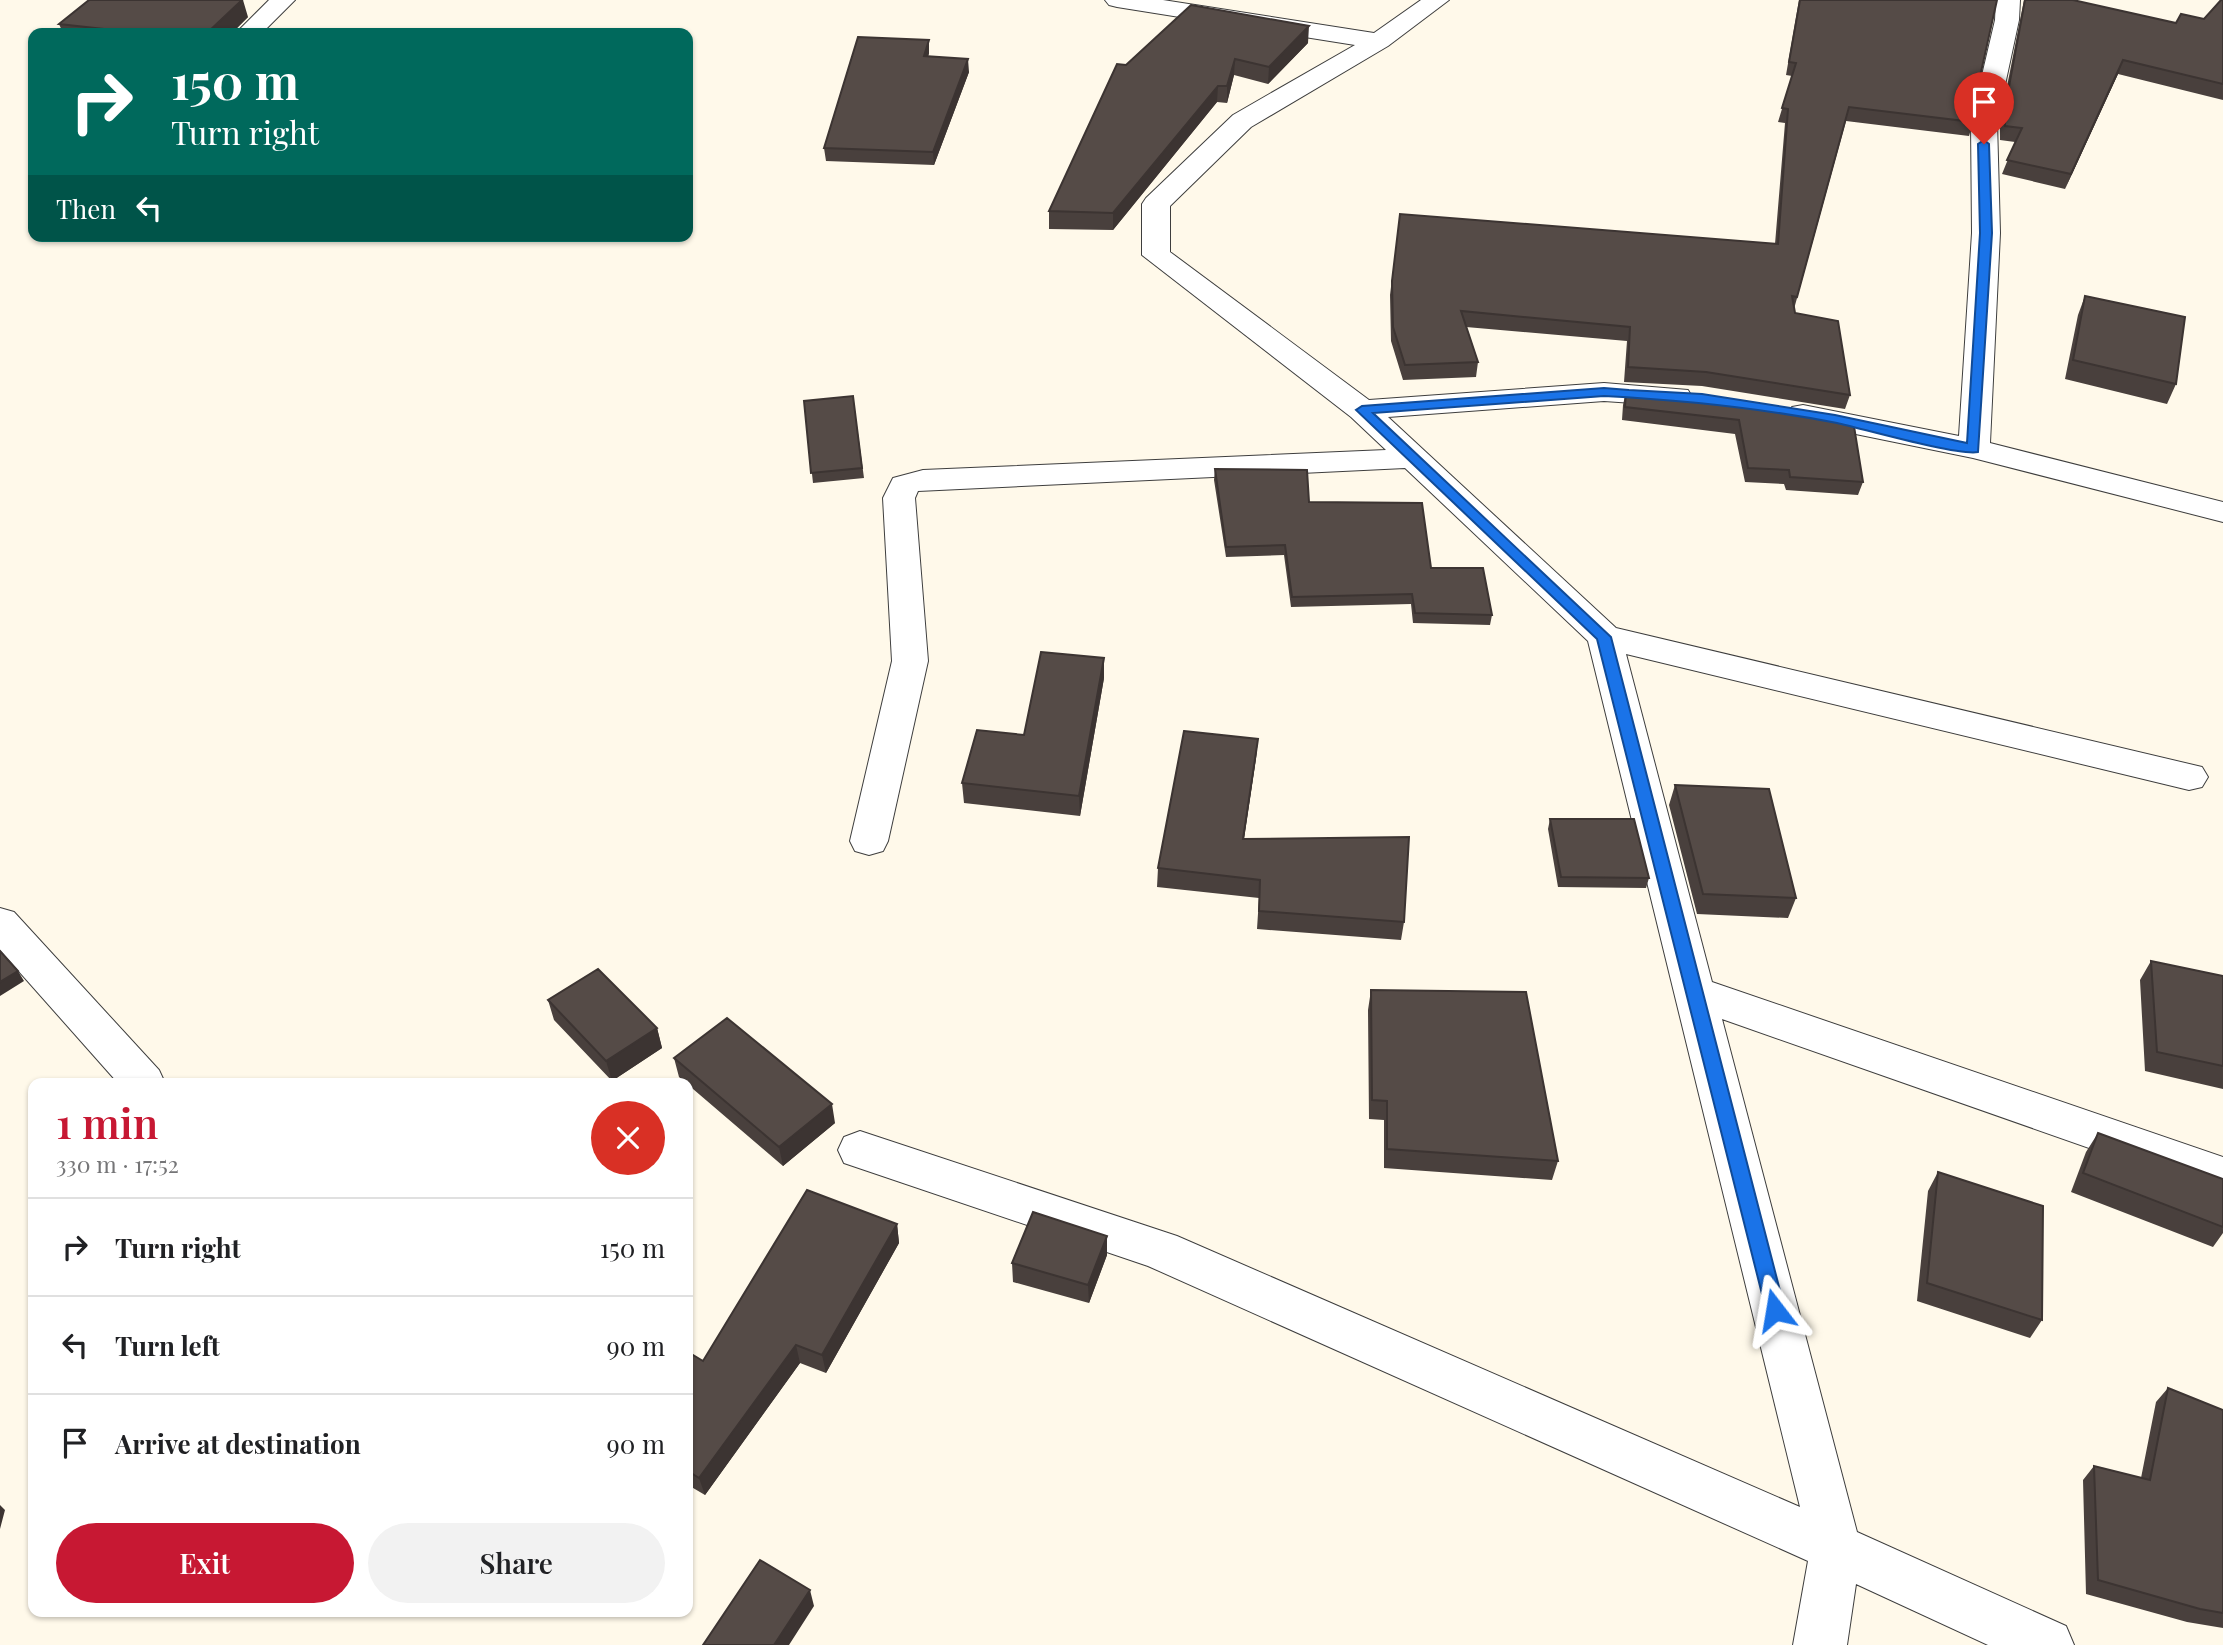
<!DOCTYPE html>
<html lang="en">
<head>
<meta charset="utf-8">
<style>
  :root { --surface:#fff; --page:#f2f2f2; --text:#202124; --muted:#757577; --line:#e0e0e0; --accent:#c71833 }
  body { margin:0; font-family:"Playfair Display",serif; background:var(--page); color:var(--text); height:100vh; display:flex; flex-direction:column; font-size:26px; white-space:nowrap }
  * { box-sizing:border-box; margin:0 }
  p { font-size:23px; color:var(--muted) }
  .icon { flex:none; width:38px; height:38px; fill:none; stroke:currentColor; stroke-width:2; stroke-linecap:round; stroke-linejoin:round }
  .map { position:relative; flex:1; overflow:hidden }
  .sheet { position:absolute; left:28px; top:1078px; width:665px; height:539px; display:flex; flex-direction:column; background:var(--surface); border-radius:14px; box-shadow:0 2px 5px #0004 }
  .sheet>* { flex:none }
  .banner { position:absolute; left:28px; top:28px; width:665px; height:214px; border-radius:14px; box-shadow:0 2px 5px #0004; background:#00695c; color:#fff; overflow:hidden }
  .pin { position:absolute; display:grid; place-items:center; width:60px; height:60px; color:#fff; margin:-72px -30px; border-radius:50% 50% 50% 0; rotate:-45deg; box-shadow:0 0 7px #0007 }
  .pin .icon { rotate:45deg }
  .me { position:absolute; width:77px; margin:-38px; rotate:346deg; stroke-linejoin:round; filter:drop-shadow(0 0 5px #0008) }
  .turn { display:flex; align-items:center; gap:24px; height:147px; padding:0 28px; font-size:32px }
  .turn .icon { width:91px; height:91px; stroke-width:2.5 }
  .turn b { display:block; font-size:49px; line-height:60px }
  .then { display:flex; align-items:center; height:66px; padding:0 28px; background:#0003; gap:14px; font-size:26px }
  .round { display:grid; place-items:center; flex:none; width:74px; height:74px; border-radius:37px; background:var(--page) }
  .overview { display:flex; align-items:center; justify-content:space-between; height:119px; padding:0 28px }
  h1 { font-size:42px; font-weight:600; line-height:52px; color:var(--accent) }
  .cta { display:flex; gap:14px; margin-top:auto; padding:14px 28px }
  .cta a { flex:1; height:80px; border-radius:42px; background:var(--accent); color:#fff; font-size:28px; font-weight:600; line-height:80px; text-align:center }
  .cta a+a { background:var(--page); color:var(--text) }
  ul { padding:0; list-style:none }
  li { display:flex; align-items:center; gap:21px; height:98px; padding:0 28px; border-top:2px solid var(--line) }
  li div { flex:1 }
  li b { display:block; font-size:26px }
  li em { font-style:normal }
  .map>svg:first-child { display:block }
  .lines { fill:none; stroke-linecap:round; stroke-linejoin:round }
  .minor-casing { stroke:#3e3e3e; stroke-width:2 }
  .minor { fill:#fff; fill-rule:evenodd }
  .wall { fill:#49403d }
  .shaded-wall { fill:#3c3432 }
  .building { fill:#554b47; stroke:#3c3432; stroke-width:2 }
  .route { fill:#1a73e8; stroke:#114b97; stroke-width:2 }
</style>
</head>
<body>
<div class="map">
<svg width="2223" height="1645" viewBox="0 0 2223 1645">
  <rect width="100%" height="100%" fill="#fff9ea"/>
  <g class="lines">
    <g class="minor-casing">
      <path id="minor" d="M269,0H295L262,33H236Z
        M1105,0H1163L1374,33L1421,0H1449L1388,46L1251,127L1170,206V252L1369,400L1604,383L1688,390L1692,397L1688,404L1677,406L1604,401L1388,417L1616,628L2202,767L2208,777L2202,787L2189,790L1626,654L1712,982L2223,1157V1195L1722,1019L1857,1532L2066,1626L2074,1645H1988L1856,1584L1847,1645H1793L1808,1561L1148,1266L844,1163L838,1150L844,1137L860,1131L1177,1236L1800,1507L1588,641L1405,468L918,491L915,498L928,661L888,841L883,851L869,855L855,851L850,841L892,661L883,498L893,478L923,470L1386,450L1351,417L1142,255V204L1146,198L1233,115L1355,45L1117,7L1109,5Z
        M1996,0H2020L2019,20L1997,122L2000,233L1990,443L2223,502V522L1973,458L1792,421L1787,414L1792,407L1803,405L1959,436L1972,233L1971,122L1995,20Z
        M0,908L14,912L159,1070L165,1083H118L0,950Z"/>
    </g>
    <use href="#minor" class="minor"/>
  </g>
  <path class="wall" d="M1799,0H1997L1973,108V122L1969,136L1846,121L1794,309L1795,313L1850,395L1845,409L1702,386L1624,382L1627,341L1466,327L1478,362L1476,377L1403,380L1391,341L1390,295L1400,214L1775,244L1785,123L1778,122L1792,76L1786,75Z
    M2024,0H2073L2176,23L2204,19L2223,0V100L2118,74L2065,189L2002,174L2015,142L2000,140V122Z
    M248,17L232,33H63L59,24Z
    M929,40V53L928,56L969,72L934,165L826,161L824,148Z
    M1308,43L1268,84L1234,75L1227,103L1217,102L1113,230L1049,229V211L1126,65Z
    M2085,296L2176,384L2167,404L2065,379L2078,315Z
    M1626,391L1705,396L1863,482L1858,495L1786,490L1784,484L1745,482L1735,434L1622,420L1623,405Z
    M853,396L864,478L813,483L804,401Z
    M1215,469L1309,502L1431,568L1492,615L1490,625L1413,623L1411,604L1291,607L1284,555L1226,557L1214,480Z
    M1104,678L1080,816L964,803L962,783L1024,735Z
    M1258,739L1256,758L1244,839L1404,922L1401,940L1257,929L1259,898L1157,887L1158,868Z
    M1675,785L1796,898L1788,918L1697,914L1669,805Z
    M1550,819L1649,878L1646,888L1558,887L1548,829Z
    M2151,961L2223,976V1089L2145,1071L2140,980Z
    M1371,990L1558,1161L1552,1180L1384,1168V1120L1369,1119L1368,1010Z
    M548,1000L657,1028L662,1048L612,1081L554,1020Z
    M674,1058L835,1123L783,1166L679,1077Z
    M2098,1133L2223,1179V1233L2213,1247L2071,1192L2086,1152Z
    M1938,1172L2042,1320L2030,1338L1917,1301L1928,1191Z
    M897,1224L899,1243L826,1373L800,1363L705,1495L688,1485V1352L703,1361Z
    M1107,1255L1089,1303L1013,1282L1012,1263Z
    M2168,1388L2223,1410V1628L2187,1622L2086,1594L2083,1480L2094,1466L2141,1478L2156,1402Z"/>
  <path class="shaded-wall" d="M242,0H243L248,17L232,33H207Z
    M1309,26L1308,43L1268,84L1269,67Z
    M929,40V53L925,69L924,56Z
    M968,59L969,72L934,165L933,152Z
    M1235,59L1234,75L1227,103V86Z
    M2123,60L2118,74L2065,189L2071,174Z
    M1218,86L1217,102L1113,230V213Z
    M1104,658V678L1080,816L1079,796Z
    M1258,739L1256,758L1241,857L1243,839Z
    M18,971L24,981L0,996V982Z
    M657,1028L662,1048L612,1081L606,1061Z
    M832,1104L835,1123L783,1166L779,1147Z
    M897,1224L899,1243L826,1373L822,1355Z
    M1107,1236V1255L1089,1303L1088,1285Z
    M796,1345L800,1363L705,1495L699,1478Z
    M0,1505L5,1510L0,1529Z
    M810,1590L814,1606L789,1645H774Z"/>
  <path class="building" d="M89,0H242L207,33H140L59,24Z
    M1800,0H1997L1973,108V122L1849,107L1797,297L1792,296L1795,313L1838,321L1850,395L1706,372L1628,367L1630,327L1461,311L1478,362L1405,365L1393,327L1392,281L1400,214L1778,244L1788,109L1782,108L1796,63L1789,62Z
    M2025,0H2073L2176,23L2181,14L2204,19L2221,0H2223V84L2123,60L2071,174L2007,160L2022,128L2005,126V108Z
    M1191,5L1309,26L1269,67L1235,59L1227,86H1218L1113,213L1049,211L1117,64L1126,65Z
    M858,37L929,40L924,56L968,59L933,152L824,148Z
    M2085,296L2185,317L2176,384L2073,360Z
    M1626,391L1705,396L1853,420L1863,482L1790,477L1789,470L1748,468L1739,420L1625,407Z
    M853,396L862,468L811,473L804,401Z
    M1215,469L1307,470L1309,502L1422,503L1431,568H1483L1492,615L1415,613L1412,594L1292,597L1285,545L1226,547Z
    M1041,652L1104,658L1079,796L962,783L977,730L1024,735Z
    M1184,731L1258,739L1243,839L1409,837L1404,922L1259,911L1260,880L1158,868Z
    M1675,785L1769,789L1796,898L1703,894Z
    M1550,819H1634L1649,878L1561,877Z
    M0,951L18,971L0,982Z
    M2151,961L2223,976V1066L2157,1052Z
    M598,969L657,1028L606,1061L548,1000Z
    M1371,990L1526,992L1558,1161L1387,1149V1101L1372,1100Z
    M727,1018L832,1104L779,1147L674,1058Z
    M2098,1133L2223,1179V1227L2083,1173Z
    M1938,1172L2043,1206L2042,1320L1927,1283Z
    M807,1190L897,1224L822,1355L796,1345L699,1478L688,1471V1352L703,1361Z
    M1033,1212L1107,1236L1088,1285L1012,1263Z
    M2168,1388L2223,1410V1613L2200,1609L2098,1580L2094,1466L2150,1480Z
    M760,1560L810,1590L774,1645H703Z"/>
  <path class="route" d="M1984,140L1989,144L1992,233L1978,452C1958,456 1864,429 1837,423C1760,408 1682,400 1604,396L1373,413L1611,637L1785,1310L1782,1316L1775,1319L1768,1316L1766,1310L1597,639L1356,410L1362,406L1604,388L1629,390L1702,394L1835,415L1967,443L1980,233L1978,144Z"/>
</svg>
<div class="pin" style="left:1984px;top:144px;background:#d93025"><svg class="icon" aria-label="arrive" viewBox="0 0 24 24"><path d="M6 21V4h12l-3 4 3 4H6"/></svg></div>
<svg class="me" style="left:1775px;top:1310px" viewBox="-20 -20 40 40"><path d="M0-17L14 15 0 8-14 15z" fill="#1a73e8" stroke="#fff" stroke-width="4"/></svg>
<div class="banner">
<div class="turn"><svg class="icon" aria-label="right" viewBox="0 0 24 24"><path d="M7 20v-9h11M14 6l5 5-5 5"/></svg><div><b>150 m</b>Turn right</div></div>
<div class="then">Then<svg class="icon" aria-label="left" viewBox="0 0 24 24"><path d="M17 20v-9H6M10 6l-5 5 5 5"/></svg></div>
</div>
<section class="sheet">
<div class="overview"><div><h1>1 min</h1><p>330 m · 17:52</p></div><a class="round" style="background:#d93025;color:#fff"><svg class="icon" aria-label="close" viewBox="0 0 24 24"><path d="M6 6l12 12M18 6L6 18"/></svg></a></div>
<ul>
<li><svg class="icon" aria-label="right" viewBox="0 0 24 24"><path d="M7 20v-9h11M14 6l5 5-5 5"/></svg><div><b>Turn right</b></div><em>150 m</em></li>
<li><svg class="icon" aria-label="left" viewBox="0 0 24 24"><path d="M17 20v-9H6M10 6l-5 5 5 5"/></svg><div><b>Turn left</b></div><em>90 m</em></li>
<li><svg class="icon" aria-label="arrive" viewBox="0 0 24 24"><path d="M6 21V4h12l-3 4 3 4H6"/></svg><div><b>Arrive at destination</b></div><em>90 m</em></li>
</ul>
<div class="cta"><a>Exit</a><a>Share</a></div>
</section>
</div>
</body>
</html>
